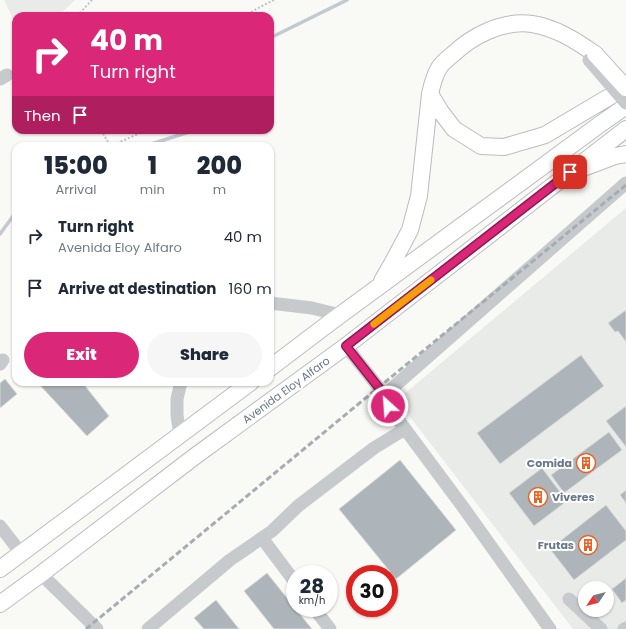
<!DOCTYPE html>
<html lang="en">
<head>
<meta charset="utf-8">
<style>
  :root { --surface:#fff; --page:#f6f6f7; --text:#1f2937; --muted:#747a83; --accent:#db2777 }
  body { margin:0; font-family:Poppins,sans-serif; background:var(--page); color:var(--text); height:100vh; display:flex; flex-direction:column; font-size:15px; white-space:nowrap }
  * { box-sizing:border-box; margin:0 }
  p { font-size:13px; color:var(--muted) }
  .icon { flex:none; width:22px; height:22px; fill:none; stroke:currentColor; stroke-width:2; stroke-linecap:round; stroke-linejoin:round }
  .map { position:relative; flex:1; overflow:hidden }
  .details { position:absolute; left:12px; top:142px; width:262px; height:244px; display:flex; flex-direction:column; background:var(--surface); border-radius:12px; box-shadow:0 1px 3px #0004 }
  .details>* { flex:none }
  .top-card { position:absolute; left:12px; top:12px; width:262px; height:122px; border-radius:12px; box-shadow:0 1px 3px #0004; background:#db2777; color:#fff; overflow:hidden }
  .needle { width:26px; rotate:235deg }
  .fabs { position:absolute; left:578px; top:581px; display:grid; gap:8px }
  .fabs a { display:grid; place-items:center; width:36px; height:36px; border-radius:50%; background:var(--surface); box-shadow:0 1px 3px #0004; font-size:20px }
  .speed { position:absolute; left:286px; top:565px; display:flex; gap:8px; font-size:20px; font-weight:700; text-align:center }
  .speed>* { display:grid; place-content:center; width:52px; height:52px; border-radius:50%; background:var(--surface); box-shadow:0 1px 3px #0004; line-height:1 }
  .speed small { font-size:10px; font-weight:400 }
  .speed .limit { border:6px solid #d22; background:#fff; color:#111 }
  .pin { position:absolute; display:grid; place-items:center; width:34px; height:34px; color:#fff; margin:-17px; border-radius:8px; box-shadow:0 2px 6px #0006 }
  .me { position:absolute; width:44px; margin:-22px; rotate:334deg; stroke-linejoin:round; filter:drop-shadow(0 0 3px #0008) }
  .turn { display:flex; align-items:center; gap:14px; height:84px; padding:0 12px; font-size:18px }
  .turn .icon { width:52px; height:52px; stroke-width:2.5 }
  .turn b { display:block; font-size:28px; line-height:34px }
  .then { display:flex; align-items:center; height:38px; padding:0 12px; background:#0003; gap:8px; font-size:15px }
  .eta { display:flex; justify-content:space-evenly; align-items:center; height:68px; text-align:center }
  .eta b { font-size:24px; font-weight:800; line-height:28px }
  .button { display:flex; gap:8px; margin-top:auto; padding:8px 12px }
  .button a { flex:1; height:46px; border-radius:24px; background:var(--accent); color:#fff; font-size:16px; font-weight:800; line-height:46px; text-align:center }
  .button a+a { background:var(--page); color:var(--text) }
  ul { padding:0; list-style:none }
  li { display:flex; align-items:center; gap:12px; height:52px; padding:0 12px }
  li div { flex:1 }
  li b { display:block; font-size:15px }
  li em { font-style:normal }
  .map>svg:first-child { display:block }
  .built { fill:#e9ebe9; fill-rule:evenodd }
  .lines { fill:none; stroke-linecap:round; stroke-linejoin:round }
  .stream { stroke:#c1cad0; stroke-width:3.5 }
  .building { fill:#adb5bb; stroke:#dadbd8 }
  .major-casing { stroke:#b9bdc1; stroke-width:18 }
  .path { stroke:#c0c2c4; stroke-width:2; stroke-dasharray:2 2; stroke-linecap:butt }
  .minor { stroke:#c6cacd; stroke-width:13 }
  .major { stroke:#fff; stroke-width:16 }
  .rail { stroke:#a6acb2; stroke-width:3; stroke-dasharray:6 3; stroke-linecap:butt }
  .major-bridge-casing { stroke:#b9bdc1; stroke-width:18; stroke-linecap:butt }
  .minor-bridge { stroke:#c6cacd; stroke-width:13 }
  .major-bridge { stroke:#fff; stroke-width:16 }
  .route-casing { stroke:#8e194d; stroke-width:10 }
  .route { stroke:#db2777; stroke-width:7 }
  .slow { stroke:#f59e0b; stroke-width:7 }
  .labels { text-anchor:middle; dominant-baseline:central; stroke-width:4; stroke-linejoin:round; paint-order:stroke }
  .street-label { font-size:11px; fill:#677788; stroke:#fff }
  .poi-label { font-size:11px; font-weight:bold; fill:#677788; stroke:#fff; text-anchor:end }
</style>
</head>
<body>
<div class="map">
<svg width="626" height="629" viewBox="0 0 626 629">
  <rect width="100%" height="100%" fill="#f9f9f6"/>
  <path class="built" d="M4,0H75L58,16H16V25Z
    M626,208V629H573L397,400ZM585,588H607V610H585Z"/>
  <g class="lines">
    <path class="stream" d="M270,38L347,0
      M145,146L189,132L190,130
      M0,234L16,212"/>
  </g>
  <path class="building" d="M626,310V342L618,331L615,332L608,323Z
    M581,355L604,386L500,464L477,433Z
    M5,379L17,394L0,408V383Z
    M37,382H82L109,416L87,436Z
    M626,406V447L606,421Z
    M609,432L622,450L564,493L551,475Z
    M400,460L456,530L396,579L339,509Z
    M542,468L567,501L534,526L509,493Z
    M626,490V503L620,495Z
    M606,505L626,531V540L574,580L550,549Z
    M267,573L295,608L312,629H274L244,591Z
    M626,578V600L622,603L612,589Z
    M216,600L239,629H204L194,618Z"/>
  <g class="lines">
    <g class="major-casing">
      <path id="major" d="M430,94L441,112L454,129L481,146L504,147L545,135L626,87
        M583,168L615,156L626,154
        M382,281L393,262L410,230L419,196L430,94C432,85 434,76 439,68C442,63 447,59 452,55C472,36 502,20 532,24C556,28 575,40 595,54
        M270,368L332,321L599,125L626,106
        M0,569L251,382
        M0,604L41,574L194,457L346,346L626,129"/>
    </g>
    <path class="path" d="M77,16L92,0
      M244,16L262,6L274,0
      M101,130L108,142L113,145L147,130"/>
    <path class="minor" d="M0,79L7,75
      M270,303L312,308L340,315
      M346,346L387,398
      M0,364L3,360
      M180,436L177,415V399L181,382
      M0,526L21,553
      M262,538L295,582
      M41,574L97,629
      M569,599L601,629
      M314,608L330,629
      M148,629L230,560L272,531L298,506L374,448L405,429
      M550,629L463,507L388,406L387,398L390,390L626,183
      M624,629L626,628"/>
    <use href="#major" class="major"/>
    <path class="rail" d="M86,629L379,387L626,185"/>
    <g class="major-bridge-casing">
      <path id="major-bridge" d="M595,54L626,88"/>
    </g>
    <path class="minor-bridge" d="M589,60L626,103"/>
    <use href="#major-bridge" class="major-bridge"/>
  </g>
  <g class="lines">
    <g class="route-casing">
      <path id="route" d="M388,406L387,398L346,346L570,172"/>
    </g>
    <use href="#route" class="route"/>
    <path class="slow" d="M374,324L431,280"/>
  </g>
  <defs>
    <g id="building-ring" transform="scale(1)"><circle r="9.5" fill="#fff" stroke="#ea6225" stroke-width="1.5"/><path d="M-4-6H4V6H1V3H-1V6H-4ZM-2.5-4.3h1.7v1.8h-1.7ZM.8-4.3h1.7v1.8H.8ZM-2.5-1h1.7V.8h-1.7ZM.8-1h1.7V.8H.8Z" fill="#ea6225"/></g>
  </defs>
  <g fill-rule="evenodd">
    <use href="#building-ring" x="586" y="463"/>
    <use href="#building-ring" x="538" y="497"/>
    <use href="#building-ring" x="588" y="545"/>
  </g>
  <g class="labels">
    <g class="street-label">
      <text transform="translate(286 390) rotate(-36)">Avenida Eloy Alfaro</text>
    </g>
    <g class="poi-label">
      <text x="572" y="463">Comida</text>
      <text x="552" y="497" text-anchor="start">Viveres</text>
      <text x="574" y="545">Frutas</text>
    </g>
  </g>
</svg>
<div class="fabs">
<a><svg class="needle" viewBox="-14 -14 28 28"><path d="M0-13l5 13h-10z" fill="#e53935"/><path d="M0 13l5-13h-10z" fill="#747a83"/></svg></a>
</div>
<div class="speed"><div>28<small>km/h</small></div><div class="limit">30</div></div>
<div class="pin" style="left:570px;top:172px;background:#d93025"><svg class="icon" aria-label="arrive" viewBox="0 0 24 24"><path d="M6 21V4h12l-3 4 3 4H6"/></svg></div>
<svg class="me" style="left:388px;top:406px" viewBox="-20 -20 40 40"><circle r="17" fill="#db2777" stroke="#fff" stroke-width="3"/><path d="M0-11L8 9 0 5-8 9z" fill="#fff"/></svg>
<div class="top-card">
<div class="turn"><svg class="icon" aria-label="right" viewBox="0 0 24 24"><path d="M7 20v-9h11M14 6l5 5-5 5"/></svg><div><b>40 m</b>Turn right</div></div>
<div class="then">Then<svg class="icon" aria-label="arrive" viewBox="0 0 24 24"><path d="M6 21V4h12l-3 4 3 4H6"/></svg></div>
</div>
<section class="details">
<div class="eta">
<div><b>15:00</b><p>Arrival</p></div>
<div><b>1</b><p>min</p></div>
<div><b>200</b><p>m</p></div>
</div>
<ul>
<li><svg class="icon" aria-label="right" viewBox="0 0 24 24"><path d="M7 20v-9h11M14 6l5 5-5 5"/></svg><div><b>Turn right</b><p>Avenida Eloy Alfaro</p></div><em>40 m</em></li>
<li><svg class="icon" aria-label="arrive" viewBox="0 0 24 24"><path d="M6 21V4h12l-3 4 3 4H6"/></svg><div><b>Arrive at destination</b></div><em>160 m</em></li>
</ul>
<div class="button"><a>Exit</a><a>Share</a></div>
</section>
</div>
</body>
</html>
